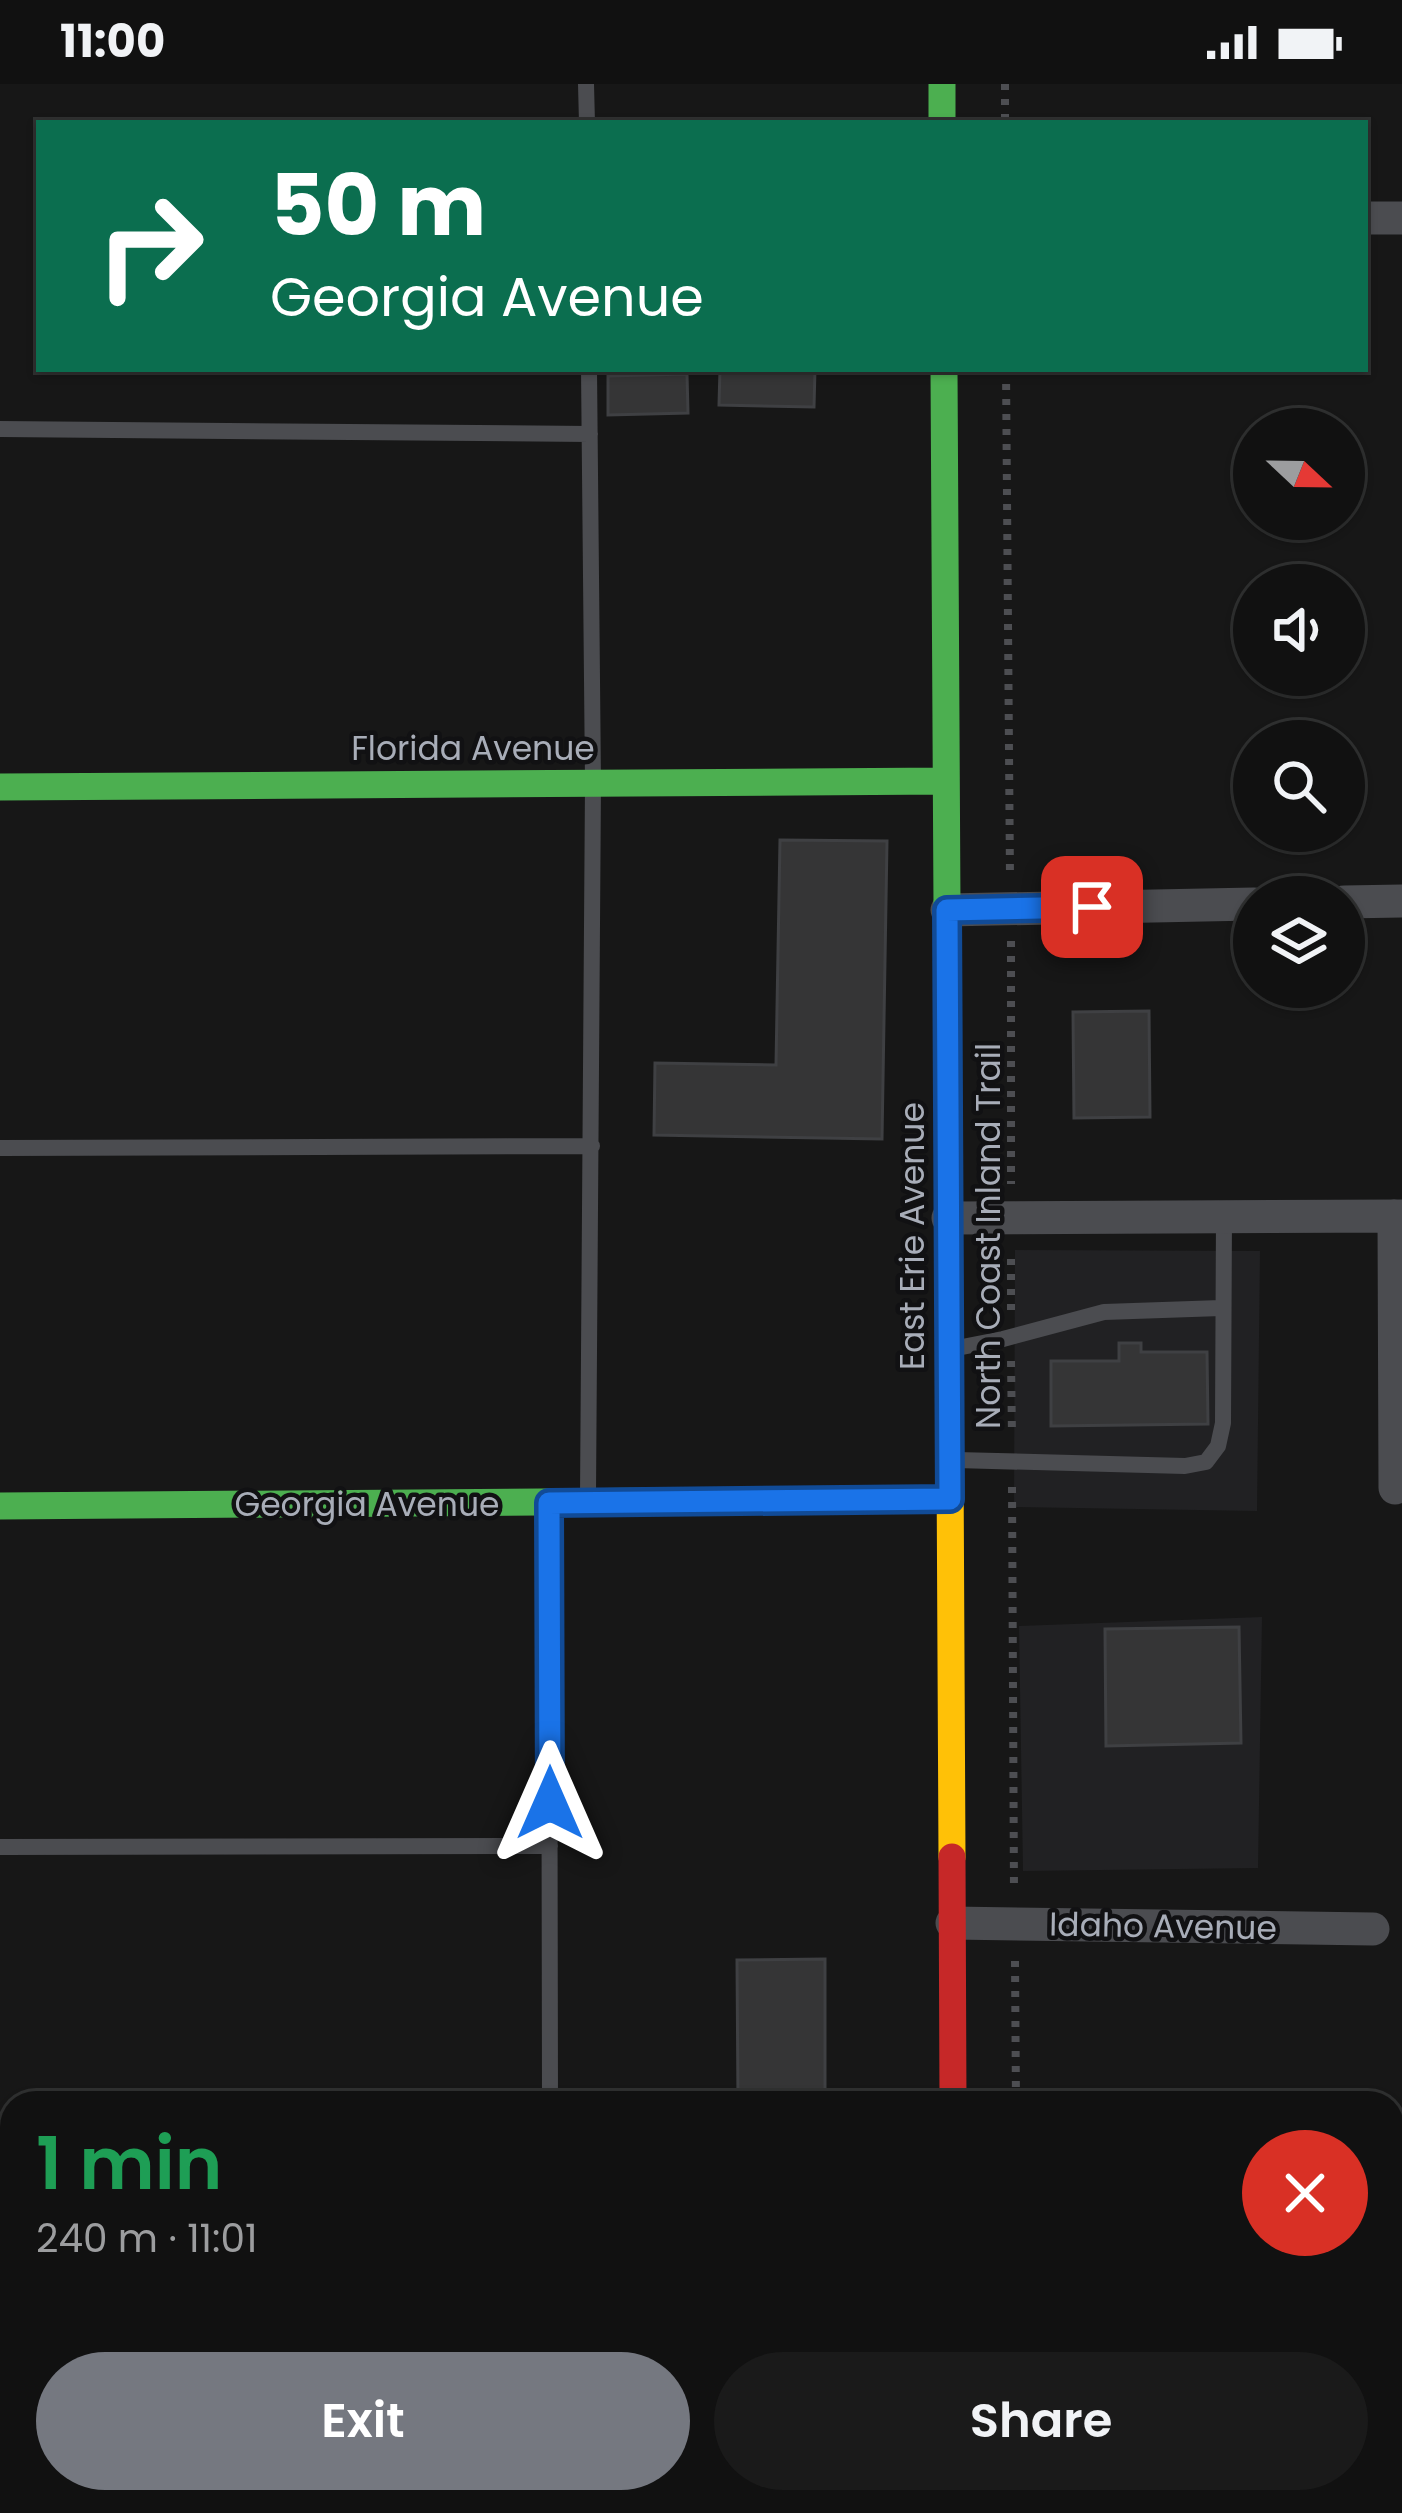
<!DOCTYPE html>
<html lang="en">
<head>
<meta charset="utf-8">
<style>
  :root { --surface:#111; --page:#1a1a1a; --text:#f1f3f6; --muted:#9c9d9f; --line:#303131; --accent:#757880 }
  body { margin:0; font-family:Poppins,sans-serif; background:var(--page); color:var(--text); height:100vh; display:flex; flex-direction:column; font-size:45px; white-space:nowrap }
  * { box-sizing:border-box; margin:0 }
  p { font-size:39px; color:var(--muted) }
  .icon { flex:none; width:66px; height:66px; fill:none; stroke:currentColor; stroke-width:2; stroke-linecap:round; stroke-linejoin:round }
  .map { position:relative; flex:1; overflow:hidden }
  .sheet { position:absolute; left:0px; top:2007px; width:1404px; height:423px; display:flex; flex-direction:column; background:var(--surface); border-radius:36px 36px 0 0; box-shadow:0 3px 9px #0004,0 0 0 3px var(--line) }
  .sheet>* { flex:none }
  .guide { position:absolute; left:36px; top:36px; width:1332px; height:252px; border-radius:0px; box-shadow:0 3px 9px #0004,0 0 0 3px var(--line); background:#0b6e4f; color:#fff; overflow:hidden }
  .needle { width:78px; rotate:112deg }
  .buttons { position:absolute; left:1233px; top:324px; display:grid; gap:24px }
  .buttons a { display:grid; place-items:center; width:132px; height:132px; border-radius:50%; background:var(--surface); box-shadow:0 3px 9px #0004,0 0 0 3px var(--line); font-size:60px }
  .pin { position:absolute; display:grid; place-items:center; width:102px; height:102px; color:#fff; margin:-51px; border-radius:24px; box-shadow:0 6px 18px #0006 }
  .me { position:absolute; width:132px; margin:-66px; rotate:0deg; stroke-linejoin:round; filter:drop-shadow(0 0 9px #0008) }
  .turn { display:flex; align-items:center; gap:42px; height:252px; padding:0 36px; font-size:54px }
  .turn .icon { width:156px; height:156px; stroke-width:2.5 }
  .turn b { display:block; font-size:84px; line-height:102px }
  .round { display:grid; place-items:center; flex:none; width:126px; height:126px; border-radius:63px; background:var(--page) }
  .head { display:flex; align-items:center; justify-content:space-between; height:204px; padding:0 36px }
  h1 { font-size:72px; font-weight:600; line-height:90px; color:#1e9e55 }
  .button { display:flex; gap:24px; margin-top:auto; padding:24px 36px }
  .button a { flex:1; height:138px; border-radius:72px; background:var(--accent); color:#fff; font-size:48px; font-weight:600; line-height:138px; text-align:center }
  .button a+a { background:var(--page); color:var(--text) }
  .status { display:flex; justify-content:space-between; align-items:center; height:84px; padding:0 60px; background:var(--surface); direction:ltr }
  .status svg { height:33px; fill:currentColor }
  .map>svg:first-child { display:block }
  .built { fill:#212123 }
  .building { fill:#353536; stroke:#3f4043; stroke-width:3 }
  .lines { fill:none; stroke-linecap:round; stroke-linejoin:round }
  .path { stroke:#4d4e52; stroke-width:8; stroke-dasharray:6 9; stroke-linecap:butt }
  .lane { stroke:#4b4c50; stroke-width:16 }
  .street { stroke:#4b4c50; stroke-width:33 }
  .fast { stroke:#4caf50; stroke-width:27 }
  .slow { stroke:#ffc107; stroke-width:27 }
  .jam { stroke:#c62828; stroke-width:27 }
  .route-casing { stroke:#114b97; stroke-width:30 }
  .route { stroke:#1a73e8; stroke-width:21 }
  .labels { text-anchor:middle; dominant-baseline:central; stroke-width:9; stroke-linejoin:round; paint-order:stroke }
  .street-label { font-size:33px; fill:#a8adb8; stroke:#111113 }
</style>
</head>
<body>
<div class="status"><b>11:00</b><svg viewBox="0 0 49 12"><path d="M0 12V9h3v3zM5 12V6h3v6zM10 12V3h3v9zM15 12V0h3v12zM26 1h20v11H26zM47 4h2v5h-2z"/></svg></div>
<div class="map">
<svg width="1402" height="2429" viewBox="0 0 1402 2429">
  <rect width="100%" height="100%" fill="#171717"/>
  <path class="built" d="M1015,1166L1260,1167L1257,1427L1014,1423Z
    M1262,1533L1258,1784L1023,1787L1019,1542Z"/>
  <path class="building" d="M720,285H815L814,323L719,321Z
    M687,290L688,329L608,331V292Z
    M780,756L887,757L882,1055L654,1051L655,979L776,981Z
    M1149,927L1150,1033L1074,1034L1073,928Z
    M1119,1259H1141V1268H1207L1208,1340L1051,1342V1277H1119Z
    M1239,1543L1241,1659L1106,1662L1105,1545Z
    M825,1875V2016L738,2017L737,1876Z"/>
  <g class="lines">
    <path class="path" d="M1005,0V39
      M1006,285L1010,794
      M1011,857V1100
      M1011,1226V1169
      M1011,1277L1012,1352
      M1012,1403L1014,1808
      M1015,1877L1016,2019
      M1019,2418V2429"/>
    <path class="lane" d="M586,0L587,39
      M0,345L590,350
      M0,1064L592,1062
      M957,1264L1003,1255L1104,1228L1221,1224
      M956,1376L1185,1382L1206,1378L1218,1362L1223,1339L1224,1132
      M588,1411L593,699L589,285
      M549,1420L550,2019
      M0,1763L550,1762
      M0,2397L12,2398
      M556,2418V2429"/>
    <path class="street" d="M1365,134H1402
      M1344,818L1402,817
      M947,826L1254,820
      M1394,1132L1395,1404
      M948,1134L1402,1132
      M952,1839L1373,1845
      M0,2091H12"/>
    <path class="fast" d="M942,0V39
      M944,285L949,1181
      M0,703L946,697
      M0,1422L950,1415"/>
    <path class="slow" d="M949,1181L952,1773
      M955,2418V2429"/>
    <path class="jam" d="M952,1773L953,2019"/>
  </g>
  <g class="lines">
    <g class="route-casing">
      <path id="route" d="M550,1719L549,1419L950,1415L947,826L1092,823"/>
    </g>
    <use href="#route" class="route"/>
  </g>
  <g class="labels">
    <g class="street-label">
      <text x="473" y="664">Florida Avenue</text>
      <text transform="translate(912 1152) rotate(-90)">East Erie Avenue</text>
      <text transform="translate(988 1152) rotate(-90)">North Coast Inland Trail</text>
      <text x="367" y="1420">Georgia Avenue</text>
      <text transform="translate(1163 1842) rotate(1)">Idaho Avenue</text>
    </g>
  </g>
</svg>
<div class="buttons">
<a><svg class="needle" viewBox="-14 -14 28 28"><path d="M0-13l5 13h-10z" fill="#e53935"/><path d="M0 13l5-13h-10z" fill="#9c9d9f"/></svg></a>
<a><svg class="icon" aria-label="sound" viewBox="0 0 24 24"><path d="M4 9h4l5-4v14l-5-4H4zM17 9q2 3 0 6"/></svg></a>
<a><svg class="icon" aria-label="search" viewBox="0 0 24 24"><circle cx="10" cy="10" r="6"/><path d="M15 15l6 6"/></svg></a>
<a><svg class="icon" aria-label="layers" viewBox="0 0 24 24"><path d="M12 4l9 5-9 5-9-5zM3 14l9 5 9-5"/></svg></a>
</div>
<div class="pin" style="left:1092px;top:823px;background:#d93025"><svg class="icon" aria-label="arrive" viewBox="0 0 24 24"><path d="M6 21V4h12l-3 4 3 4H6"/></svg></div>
<svg class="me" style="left:550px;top:1719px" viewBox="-20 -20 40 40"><path d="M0-17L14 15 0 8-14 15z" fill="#1a73e8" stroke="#fff" stroke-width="4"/></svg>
<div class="guide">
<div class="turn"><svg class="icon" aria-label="right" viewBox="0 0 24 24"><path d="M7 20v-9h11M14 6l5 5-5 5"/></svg><div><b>50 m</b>Georgia Avenue</div></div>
</div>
<section class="sheet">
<div class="head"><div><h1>1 min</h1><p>240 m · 11:01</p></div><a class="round" style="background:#d93025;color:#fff"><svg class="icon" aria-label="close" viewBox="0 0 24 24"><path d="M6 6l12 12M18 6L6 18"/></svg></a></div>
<div class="button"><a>Exit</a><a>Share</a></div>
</section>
</div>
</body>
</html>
